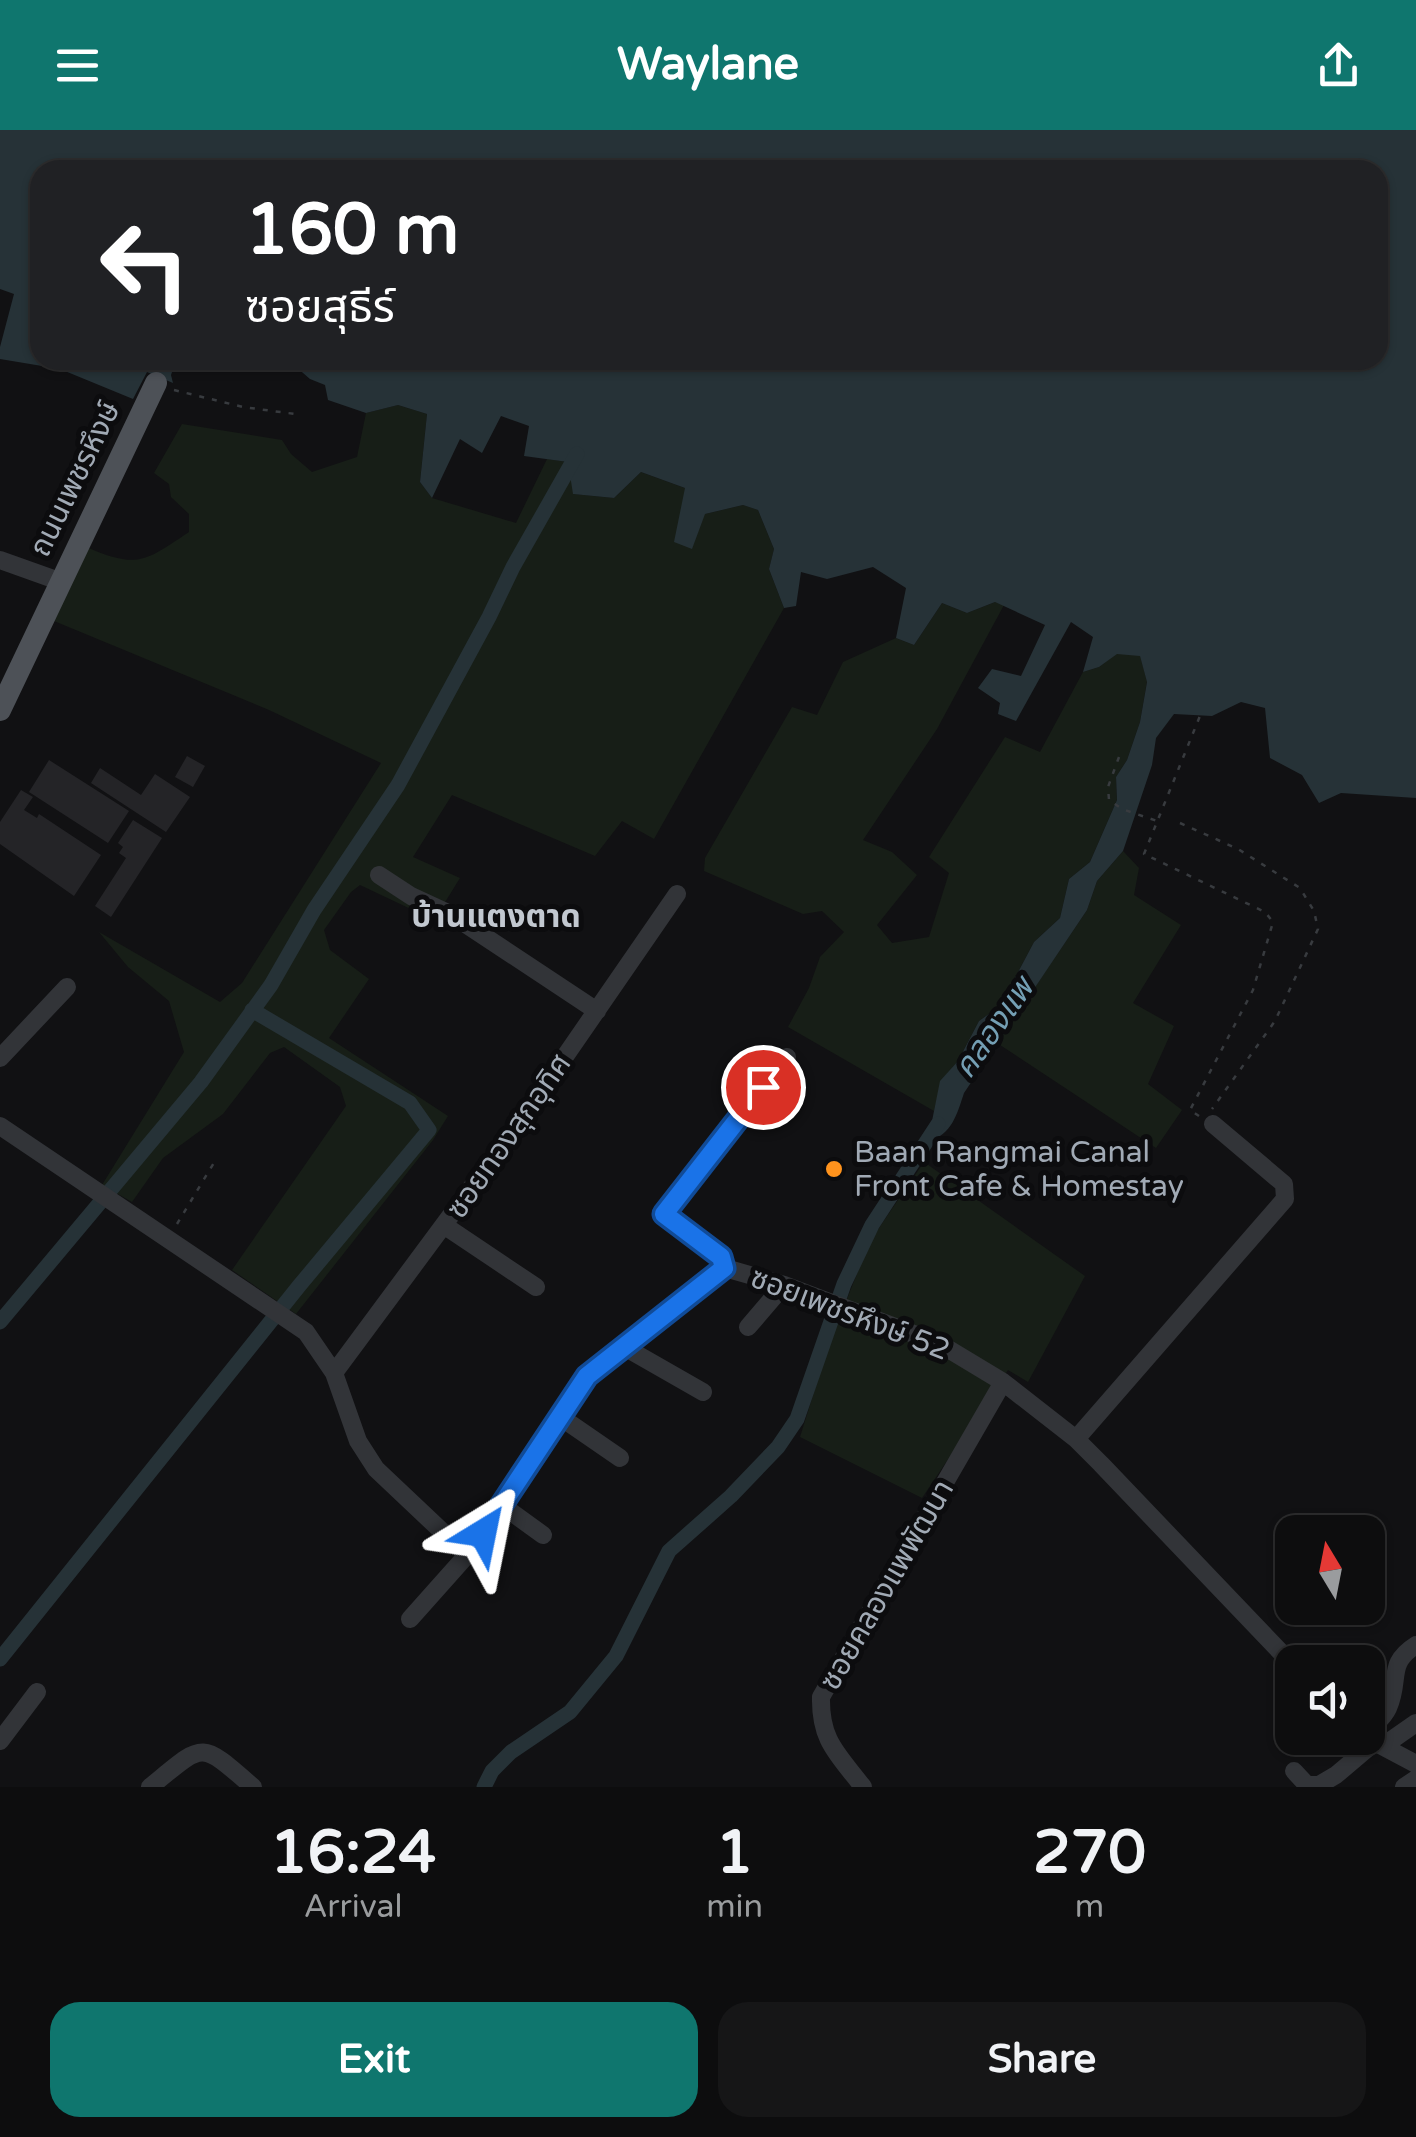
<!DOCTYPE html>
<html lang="en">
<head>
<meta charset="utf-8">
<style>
  :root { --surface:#0d0d0e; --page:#161617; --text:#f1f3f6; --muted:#9a9c9e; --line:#2d2d2e; --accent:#0f766e }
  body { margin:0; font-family:"Varela Round","Noto Sans Thai",sans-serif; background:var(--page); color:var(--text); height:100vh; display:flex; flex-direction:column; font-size:38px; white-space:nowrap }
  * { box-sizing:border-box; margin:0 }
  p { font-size:32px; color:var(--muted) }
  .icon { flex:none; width:55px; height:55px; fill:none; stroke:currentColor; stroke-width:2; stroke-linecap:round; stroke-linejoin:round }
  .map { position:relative; height:1657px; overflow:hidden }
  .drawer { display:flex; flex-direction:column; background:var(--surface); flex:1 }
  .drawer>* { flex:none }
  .hud { position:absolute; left:30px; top:30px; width:1358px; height:210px; border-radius:30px; box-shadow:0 2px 8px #0004,0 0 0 2px var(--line); background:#202124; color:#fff; overflow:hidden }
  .needle { width:65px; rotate:350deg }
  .buttons { position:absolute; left:1275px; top:1385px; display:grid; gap:20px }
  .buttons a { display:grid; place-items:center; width:110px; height:110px; border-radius:20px; background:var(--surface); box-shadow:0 2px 8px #0004,0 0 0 2px var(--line); font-size:50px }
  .pin { position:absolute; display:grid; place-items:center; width:85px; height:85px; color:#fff; margin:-42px; border:5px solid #fff; border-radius:50%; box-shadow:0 2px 10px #0007 }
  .me { position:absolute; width:110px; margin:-55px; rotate:35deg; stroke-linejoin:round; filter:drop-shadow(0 0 8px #0008) }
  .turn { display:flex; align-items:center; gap:35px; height:210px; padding:0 50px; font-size:45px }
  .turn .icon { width:130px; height:130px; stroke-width:2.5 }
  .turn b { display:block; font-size:70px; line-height:85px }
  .eta { display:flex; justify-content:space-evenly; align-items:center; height:170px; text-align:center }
  .eta b { font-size:60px; font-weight:700; line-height:70px }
  .button { display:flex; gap:20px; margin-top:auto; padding:20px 50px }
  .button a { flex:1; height:115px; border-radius:30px; background:var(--accent); color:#fff; font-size:40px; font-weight:700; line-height:115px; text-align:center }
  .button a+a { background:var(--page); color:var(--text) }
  header { display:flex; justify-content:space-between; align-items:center; height:130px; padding:0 50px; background:var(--accent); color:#fff; font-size:45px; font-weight:700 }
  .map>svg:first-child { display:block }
  .green { fill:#171e17 }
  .water { fill:#263237 }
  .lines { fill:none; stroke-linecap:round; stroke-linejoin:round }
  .canal { stroke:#263237; stroke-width:15 }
  .building { fill:#242427 }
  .path { stroke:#383b3f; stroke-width:2.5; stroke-dasharray:5 8; stroke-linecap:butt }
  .minor { stroke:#323438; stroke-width:18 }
  .major { stroke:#4d5157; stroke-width:22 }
  .route-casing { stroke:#114b97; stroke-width:25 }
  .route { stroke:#1a73e8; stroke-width:18 }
  .poi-dot { fill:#ff931d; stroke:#0c0c0e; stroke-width:4 }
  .labels { text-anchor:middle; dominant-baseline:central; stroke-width:10; stroke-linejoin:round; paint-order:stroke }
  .street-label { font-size:30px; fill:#a1aab5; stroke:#0c0c0e }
  .poi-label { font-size:30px; fill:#a1aab5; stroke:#0c0c0e; text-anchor:start }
  .neighbourhood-label { font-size:32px; font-weight:bold; fill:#c2c8d0; stroke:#0c0c0e }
  .water-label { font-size:32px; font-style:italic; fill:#749fb4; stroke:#0c0c0e }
</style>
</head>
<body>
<header><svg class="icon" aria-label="menu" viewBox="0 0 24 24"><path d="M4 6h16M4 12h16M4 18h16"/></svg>Waylane<svg class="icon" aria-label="share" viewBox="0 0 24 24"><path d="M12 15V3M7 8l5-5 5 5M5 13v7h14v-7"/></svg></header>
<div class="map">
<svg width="1416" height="1657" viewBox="0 0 1416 1657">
  <rect width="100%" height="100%" fill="#111113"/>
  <path class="green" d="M398,275L427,284L420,352L432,368L516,393L547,329L568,332L574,364L614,368L641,342L685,358L705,384L743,375L758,380L774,419L769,439L784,478L654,709L622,691L595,726L452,665L413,727L460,748L434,790L360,755L351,762L324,800L330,820L369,849L329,908L448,986L433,1010L296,1184L232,1140L346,976L340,957L284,917L270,923L223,984L163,1028L132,1072L102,1055L184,922L169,871L128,837L99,802L220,872L242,853L381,633L269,580L54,491L86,417C138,439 144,432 189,402V384L171,367L169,354L154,343L182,294L282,310L291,324L312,342L357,327L366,283Z
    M995,472L1004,475L937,599L863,710L892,722L917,745L877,795L892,813L929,807L949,743L929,727L1005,607L1040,622L1083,542L1099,537L1117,523L1140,525L1147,551L1140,592L1127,630L1116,647L1117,670L1090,732L1069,749L1060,788L1034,812L1000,876L979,891L958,931L941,951L934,981L788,897L809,858L820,827L844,802L822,781L803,784L704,741L705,728L792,577L817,585L843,532L896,508L914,515L942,473L967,483Z
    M1123,721L1139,738L1134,765L1181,795L1133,873L1174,896L1148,954L1182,980L1156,1018L997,913L1087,780L1097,751Z
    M924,1032L1085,1146L1028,1252L1008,1240L922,1368L800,1307L829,1214L870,1111Z"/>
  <path class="water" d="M0,0H1416V668L1341,663L1319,673L1302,645L1270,628L1265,578L1241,572L1212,586L1174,584L1156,608L1152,635L1123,721L1097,751L1087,780L964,963C957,984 952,1005 928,1011L940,951L958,931L979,891L1000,876L1034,812L1060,788L1069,749L1090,732L1117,670L1116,647L1127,630L1140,592L1147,552L1140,526L1117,524L1099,537L1083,542L1093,507L1071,492L1016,591L998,584L1000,573L978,558L992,539L1021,546L1045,495L995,472L967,483L942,473L914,515L896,508L906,458L873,437L827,449L801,442L796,476L784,478L769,439L774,419L758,380L743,375L705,384L692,419L674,412L685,358L641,342L614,368L573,364L568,332L524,326L529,296L501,286L482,323L460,309L432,368L420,352L427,284L398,275L366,283L328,270L325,255L310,249L288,230H1378V40H40V230H176L171,245L173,253L147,242L133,269L60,239L0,229V217L14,164L0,159Z"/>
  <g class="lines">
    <path class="canal" d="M0,1192L201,952L271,855L314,780L398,655L489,487L513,437L577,324
      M0,1529L299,1156L429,1000L410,973L252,880
      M484,1657L492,1641L511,1622L570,1582L616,1526L669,1421L731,1366L778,1317L797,1289L844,1154L872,1095L938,994"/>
  </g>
  <path class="building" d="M187,626L205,636L193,657L175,647Z
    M49,630L129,681L108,713L29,662Z
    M100,638L141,665L155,644L190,667L166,702L91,653Z
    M21,660L33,667L24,680L37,688L39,684L101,725L74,766L0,714V692Z
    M133,690L162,708L111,787L95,776L126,728L119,723L123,717L118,713Z"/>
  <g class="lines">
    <path class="path" d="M174,260L243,277L295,284
      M1119,627L1108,657L1109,670L1122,679L1157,691
      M1180,693L1238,719L1300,758L1314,781L1318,799L1275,891L1212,979
      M1199,986L1190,980L1253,860L1273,792L1265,782L1144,724L1202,581
      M177,1094L215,1031"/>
    <path class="minor" d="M0,430L59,451
      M379,745L411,766L452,785L597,881
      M0,928L67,857
      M0,996L306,1202L334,1243L358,1311L376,1339L467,1425L503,1376L587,1246L725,1138L784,1155L940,1214L1003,1252L1076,1309L1101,1334L1292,1534
      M445,1096L536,1157
      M725,1138L721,1127L664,1084L787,927
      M748,1197L784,1155
      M626,1218L703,1262
      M334,1243L517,996L677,764
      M559,1286L620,1328
      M1076,1309L1285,1069L1284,1054L1213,994
      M503,1376L543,1405
      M410,1489L467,1425
      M1368,1602C1375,1594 1384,1587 1388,1578C1401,1549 1386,1534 1416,1515
      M1367,1608L1416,1634
      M0,1611L37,1562
      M1383,1616L1416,1593
      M1294,1641L1307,1655H1319L1336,1645L1375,1612
      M150,1657C205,1612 199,1610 253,1657
      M863,1657C838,1624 820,1611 821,1567L1003,1252
      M1404,1657L1416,1649"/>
    <path class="major" d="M0,580L156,253"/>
  </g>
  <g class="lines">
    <g class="route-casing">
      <path id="route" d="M483,1403L587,1246L724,1138L721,1127L664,1084L763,957"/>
    </g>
    <use href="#route" class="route"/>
  </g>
  <circle class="poi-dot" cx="834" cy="1039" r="10"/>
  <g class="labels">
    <g class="street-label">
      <text transform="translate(75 349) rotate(-64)">ถนนเพชรหึงษ์</text>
      <text transform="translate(509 1006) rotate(-55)">ซอยทองสุกอุทิศ</text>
      <text transform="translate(850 1184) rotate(21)">ซอยเพชรหึงษ์ 52</text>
      <text transform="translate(887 1455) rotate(-60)">ซอยคลองแพพัฒนา</text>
    </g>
    <g class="poi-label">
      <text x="854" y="1022">Baan Rangmai Canal<tspan x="854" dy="34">Front Cafe &amp; Homestay</tspan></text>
    </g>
    <g class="neighbourhood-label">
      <text x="496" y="787">บ้านแตงตาด</text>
    </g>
    <g class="water-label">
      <text transform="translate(994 898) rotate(-55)">คลองแพ</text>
    </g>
  </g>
</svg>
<div class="buttons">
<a><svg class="needle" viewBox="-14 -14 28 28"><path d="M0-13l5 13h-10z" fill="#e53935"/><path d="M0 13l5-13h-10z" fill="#9a9c9e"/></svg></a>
<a><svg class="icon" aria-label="sound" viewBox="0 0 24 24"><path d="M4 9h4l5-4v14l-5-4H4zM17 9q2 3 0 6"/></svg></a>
</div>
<div class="pin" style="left:763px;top:957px;background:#d93025"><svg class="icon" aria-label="arrive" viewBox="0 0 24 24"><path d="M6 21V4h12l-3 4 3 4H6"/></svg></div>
<svg class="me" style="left:483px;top:1403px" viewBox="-20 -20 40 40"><path d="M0-17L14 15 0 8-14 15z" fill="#1a73e8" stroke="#fff" stroke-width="4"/></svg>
<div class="hud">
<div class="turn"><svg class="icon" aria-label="left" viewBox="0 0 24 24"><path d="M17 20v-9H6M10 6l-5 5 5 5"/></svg><div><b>160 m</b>ซอยสุธีร์</div></div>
</div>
</div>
<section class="drawer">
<div class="eta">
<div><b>16:24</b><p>Arrival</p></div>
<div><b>1</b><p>min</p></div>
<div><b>270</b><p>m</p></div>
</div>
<div class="button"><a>Exit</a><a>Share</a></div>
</section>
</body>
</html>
